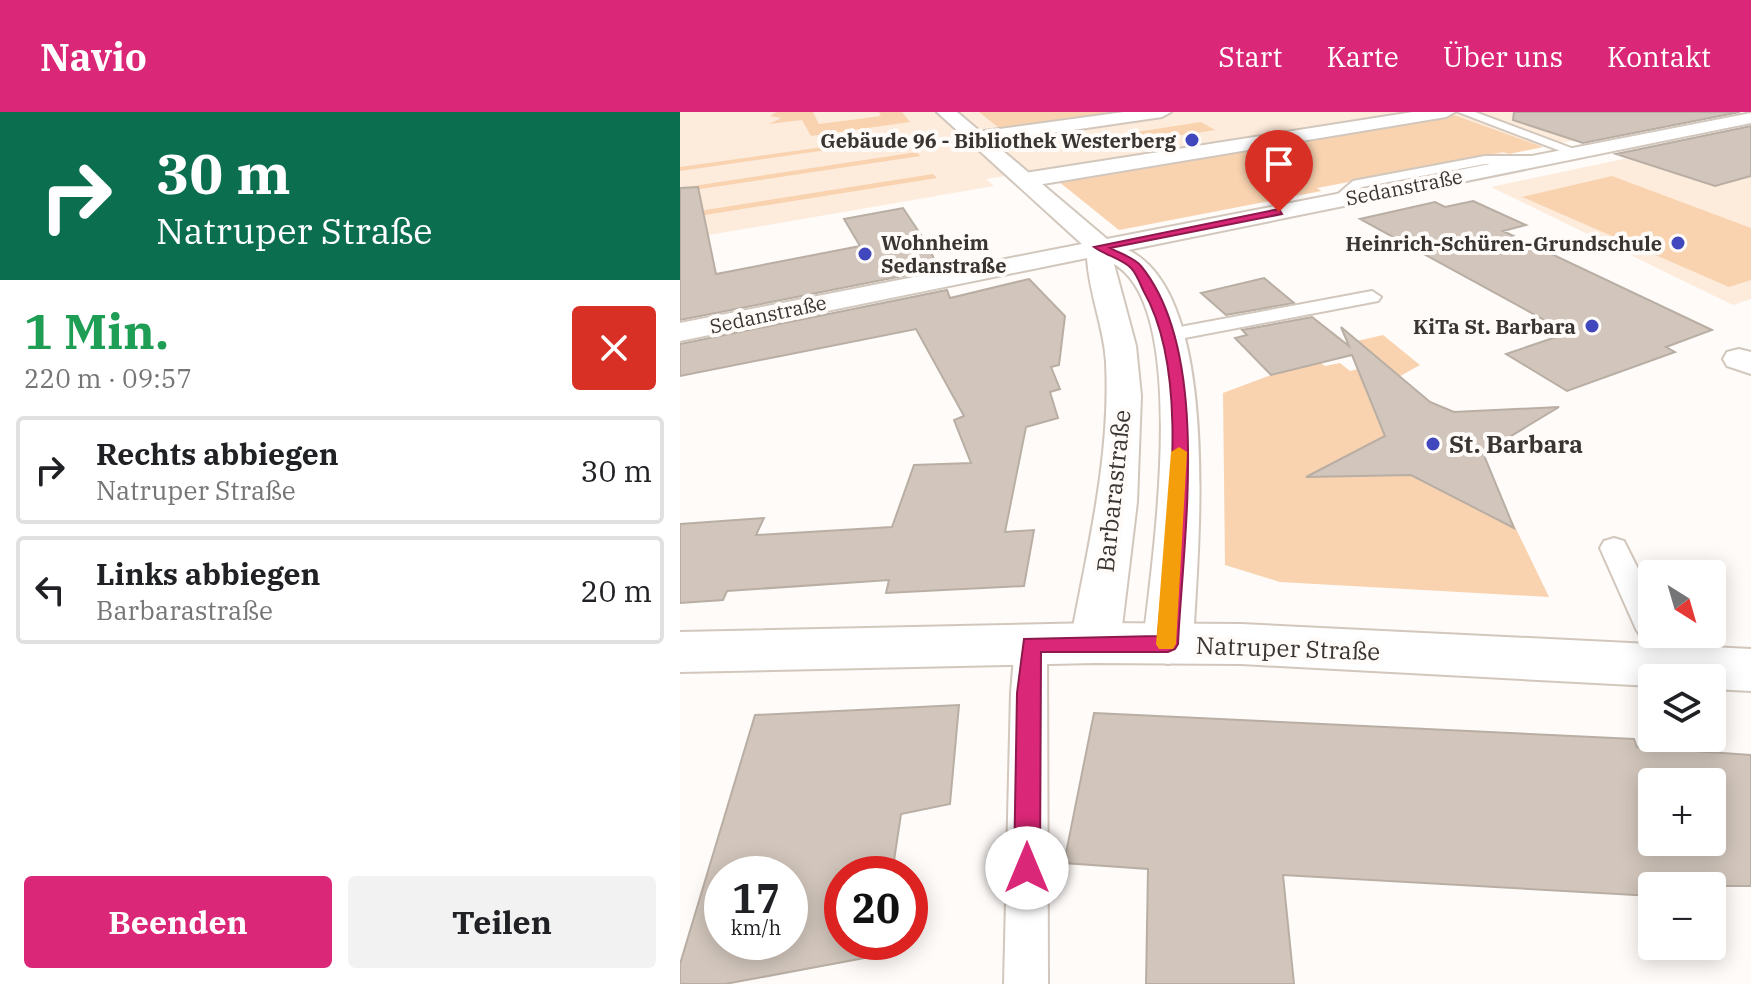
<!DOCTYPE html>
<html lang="de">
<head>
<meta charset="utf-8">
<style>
  :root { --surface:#fff; --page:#f2f2f2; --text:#202124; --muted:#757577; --line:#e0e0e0; --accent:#db2777 }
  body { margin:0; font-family:"IBM Plex Serif",serif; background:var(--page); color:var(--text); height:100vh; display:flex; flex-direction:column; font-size:30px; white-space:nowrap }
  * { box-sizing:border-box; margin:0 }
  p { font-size:26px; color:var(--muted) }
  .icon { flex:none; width:44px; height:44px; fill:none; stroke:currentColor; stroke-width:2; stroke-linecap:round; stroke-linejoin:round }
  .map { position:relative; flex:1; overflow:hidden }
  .side { display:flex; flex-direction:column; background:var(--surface); width:680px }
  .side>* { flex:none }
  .banner { background:#0b6e4f; color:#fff; overflow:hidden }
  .needle { width:52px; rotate:143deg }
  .fabs { position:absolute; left:958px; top:448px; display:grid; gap:16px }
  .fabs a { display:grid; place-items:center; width:88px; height:88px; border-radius:8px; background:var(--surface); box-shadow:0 4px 20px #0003; font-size:40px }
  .speed { position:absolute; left:24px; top:744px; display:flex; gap:16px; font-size:40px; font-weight:700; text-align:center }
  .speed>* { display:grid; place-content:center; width:104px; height:104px; border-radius:50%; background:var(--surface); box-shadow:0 4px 20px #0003; line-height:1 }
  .speed small { font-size:20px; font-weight:400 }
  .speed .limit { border:12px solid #d22; background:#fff; color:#111 }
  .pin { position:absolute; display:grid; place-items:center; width:68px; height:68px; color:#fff; margin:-82px -34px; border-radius:50% 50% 50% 0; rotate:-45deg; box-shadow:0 0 8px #0007 }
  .pin .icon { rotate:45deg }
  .me { position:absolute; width:88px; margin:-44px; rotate:0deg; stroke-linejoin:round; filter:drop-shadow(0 0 6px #0008) }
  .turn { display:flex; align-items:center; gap:28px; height:168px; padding:0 24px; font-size:36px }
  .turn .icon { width:104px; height:104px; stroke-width:2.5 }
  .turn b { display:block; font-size:56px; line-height:68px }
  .round { display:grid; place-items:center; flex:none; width:84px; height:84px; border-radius:8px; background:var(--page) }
  .summary { display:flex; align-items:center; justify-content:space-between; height:136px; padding:0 24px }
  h1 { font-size:48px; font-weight:800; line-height:60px; color:#1e9e55 }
  .action { display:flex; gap:16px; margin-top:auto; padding:16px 24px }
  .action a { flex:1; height:92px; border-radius:8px; background:var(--accent); color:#fff; font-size:32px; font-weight:800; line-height:92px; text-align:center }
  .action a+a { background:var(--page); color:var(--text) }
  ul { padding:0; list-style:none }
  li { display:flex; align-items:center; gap:24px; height:108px; margin:0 16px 12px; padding:0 8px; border:4px solid var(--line); border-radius:8px }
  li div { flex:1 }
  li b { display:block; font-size:30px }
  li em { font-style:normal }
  header { display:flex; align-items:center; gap:48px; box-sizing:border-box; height:112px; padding:0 40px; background:var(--accent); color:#fff }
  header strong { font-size:38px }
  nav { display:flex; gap:44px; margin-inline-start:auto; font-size:28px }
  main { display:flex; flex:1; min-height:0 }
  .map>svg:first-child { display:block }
  .built { fill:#fdebdb }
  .green { fill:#f9d3b0 }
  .building { fill:#d2c6bc; stroke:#b9aea4; stroke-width:2; fill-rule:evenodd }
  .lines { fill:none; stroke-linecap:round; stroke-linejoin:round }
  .service-casing { stroke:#d2c7bc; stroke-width:4 }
  .pedestrian-casing { stroke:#d2c7bc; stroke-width:4 }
  .minor-casing { stroke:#d2c7bc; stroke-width:4 }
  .tertiary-casing { stroke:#d2c7bc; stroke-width:4 }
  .service { fill:#fff; fill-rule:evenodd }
  .pedestrian { fill:#fff; fill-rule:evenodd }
  .minor { fill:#fff; fill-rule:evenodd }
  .tertiary { fill:#fff; fill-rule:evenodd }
  .route { fill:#db2777; stroke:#8e194d; stroke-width:2 }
  .slow { fill:#f59e0b }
  .poi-dot { fill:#4148bd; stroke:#fefbf9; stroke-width:3 }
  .labels { text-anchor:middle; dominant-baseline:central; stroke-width:8; stroke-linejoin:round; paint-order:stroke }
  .far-poi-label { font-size:20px; font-weight:bold; fill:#3a3531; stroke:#fefbf9; text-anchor:end }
  .far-street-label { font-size:20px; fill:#3a3531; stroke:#fefbf9 }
  .poi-label { font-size:24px; font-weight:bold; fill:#3a3531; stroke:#fefbf9; text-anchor:start }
  .street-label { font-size:24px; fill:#3a3531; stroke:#fefbf9 }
</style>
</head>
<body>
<header>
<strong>Navio</strong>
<nav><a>Start</a><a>Karte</a><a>Über uns</a><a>Kontakt</a></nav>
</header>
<main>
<section class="side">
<div class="banner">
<div class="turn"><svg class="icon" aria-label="right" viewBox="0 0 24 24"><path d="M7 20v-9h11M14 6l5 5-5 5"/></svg><div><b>30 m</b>Natruper Straße</div></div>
</div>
<div class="summary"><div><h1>1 Min.</h1><p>220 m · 09:57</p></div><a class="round" style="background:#d93025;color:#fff"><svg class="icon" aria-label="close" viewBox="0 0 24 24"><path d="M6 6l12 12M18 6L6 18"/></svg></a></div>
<ul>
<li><svg class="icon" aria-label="right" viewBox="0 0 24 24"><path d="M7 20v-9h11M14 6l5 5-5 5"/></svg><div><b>Rechts abbiegen</b><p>Natruper Straße</p></div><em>30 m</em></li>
<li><svg class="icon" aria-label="left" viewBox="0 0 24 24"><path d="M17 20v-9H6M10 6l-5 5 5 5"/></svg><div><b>Links abbiegen</b><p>Barbarastraße</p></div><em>20 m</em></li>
</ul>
<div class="action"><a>Beenden</a><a>Teilen</a></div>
</section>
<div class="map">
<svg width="1071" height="872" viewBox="0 0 1071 872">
  <rect width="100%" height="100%" fill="#fefbf9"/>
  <path class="built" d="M0,0H1049L637,76L641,79L439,118L365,58L306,67L314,74L0,128Z
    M1071,20V187L1053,193L811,75Z"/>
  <path class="green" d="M96,0H133L139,12L201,4L199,0H222L230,10L131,24L122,8L89,12L101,6L90,4Z
    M299,0H430L319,16Z
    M774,3L863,35L829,42L823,40L637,76L641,79L439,118L378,69Z
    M521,10L535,18L442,32L430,24Z
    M222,24L225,27L0,59V55Z
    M237,40L240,44L0,80V76Z
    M253,62L257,66L0,107V102Z
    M932,64L1071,116V168L1049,175L842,85Z
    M703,223L740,253L688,282L705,324L658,349L668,364L731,363L796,396L823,390L869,485L600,470L545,453L543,281L591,263L641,251L645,254L660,251L670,259L701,251L677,229Z"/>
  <path class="building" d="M834,0H1060L903,31L833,8Z
    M1071,14V64L1035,74L936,42Z
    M18,75L36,162L180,134L164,107L223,96L249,135L258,157L0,208V76Z
    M793,89L846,113L823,119L1032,218L986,235L995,240L887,279L826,242L888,221L680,107L755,90L765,95Z
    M584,166L614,191L546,203L521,181Z
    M349,167L385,204L379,253L371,255L380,277L370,280L378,306L346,315L325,420L354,418L344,474L206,481L209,468L47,479L43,488L0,491V412L84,406L76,423L212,415L234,353L291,351L274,308L284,304L236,217L0,264V232L267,178L270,186Z
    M632,205L669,234L661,215L750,290L774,300L879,295L803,341L834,416L731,363L626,365L705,324L672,243L591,263L555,226L567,223L562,218Z
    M279,593L270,692L221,702L212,762H162V830H203L201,843L45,872H0V852L75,603ZM42,762H110V830H42Z
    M414,601L954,627L957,635L1071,643V774H972V784L603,763L614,872H466L468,757L384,751ZM972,670H1032V730H972Z"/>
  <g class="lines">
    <g class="service-casing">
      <path id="service" d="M778,0H795L902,40L891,43Z
        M805,44H857L864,48L857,52H805L682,75L658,92L651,88L673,69Z
        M692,179L701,185L698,189L489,229L479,223L489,217Z
        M934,426L944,429L972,485V522H985L983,525L972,529L961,525L956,517L920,436L924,429Z
        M351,520L362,523L367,532L368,872H324L331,581L335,532L340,523Z"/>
    </g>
    <g class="pedestrian-casing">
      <path id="pedestrian" d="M444,0H491L482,5L297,32L287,26L297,20Z
        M733,0H775L766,5L345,75L334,68L345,61Z"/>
    </g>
    <g class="minor-casing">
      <path id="minor" d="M257,0H277L427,127L1071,1V11L448,138C544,184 517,443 513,532L506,546L488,552L470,546L463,532C471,455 512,197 434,152L456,234L461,284L457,390L440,531L433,545L415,551L397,545L390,531C407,439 431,344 426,250C424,215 409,182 407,146L0,229V211L402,132Z
        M1059,237L1071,240V262L1047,254L1043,247L1047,240Z"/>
    </g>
    <g class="tertiary-casing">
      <path id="tertiary" d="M415,511L561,512L1071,537V579L1032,577V566H972V574L561,552L415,551L0,560V520Z"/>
    </g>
    <use href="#service" class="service"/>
    <use href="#pedestrian" class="pedestrian"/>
    <use href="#minor" class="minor"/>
    <use href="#tertiary" class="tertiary"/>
  </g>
  <path class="route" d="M599,97L602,102L430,136C439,141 455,146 461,154C532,241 503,426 498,532L495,537L488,540H361L360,756L356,765L347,769L337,765L334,756L337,581L344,527L478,524C485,424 514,266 463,178C460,171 456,161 451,156C442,147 425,143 414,135Z"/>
  <path class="slow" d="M499,335L507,340L496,532L493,537H479L476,532L491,340Z"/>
  <g class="poi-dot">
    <circle cx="512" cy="28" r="8"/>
    <circle cx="998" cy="131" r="8"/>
    <circle cx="185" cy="142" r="8"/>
    <circle cx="912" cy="214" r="8"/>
    <circle cx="753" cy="332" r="8"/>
  </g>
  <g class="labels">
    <g class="far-poi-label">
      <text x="496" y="28">Gebäude 96 - Bibliothek Westerberg</text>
      <text x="201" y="130" text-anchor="start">Wohnheim<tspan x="201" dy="23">Sedanstraße</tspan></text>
      <text x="982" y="131">Heinrich-Schüren-Grundschule</text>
      <text x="896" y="214">KiTa St. Barbara</text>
    </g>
    <g class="far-street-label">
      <text transform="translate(724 75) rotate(-11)">Sedanstraße</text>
      <text transform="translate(88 202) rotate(-12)">Sedanstraße</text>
    </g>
    <g class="poi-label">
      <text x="769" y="332">St. Barbara</text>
    </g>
    <g class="street-label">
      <text transform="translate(433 379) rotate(-84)">Barbarastraße</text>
      <text transform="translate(608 536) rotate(2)">Natruper Straße</text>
    </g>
  </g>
</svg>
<div class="fabs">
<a><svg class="needle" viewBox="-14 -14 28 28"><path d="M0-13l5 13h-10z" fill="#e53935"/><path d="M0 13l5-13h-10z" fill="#757577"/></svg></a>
<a><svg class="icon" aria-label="layers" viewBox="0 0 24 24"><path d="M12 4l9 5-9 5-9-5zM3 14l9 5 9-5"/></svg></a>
<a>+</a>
<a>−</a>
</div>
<div class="speed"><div>17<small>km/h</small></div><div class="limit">20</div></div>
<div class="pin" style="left:599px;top:100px;background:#d93025"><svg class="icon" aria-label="arrive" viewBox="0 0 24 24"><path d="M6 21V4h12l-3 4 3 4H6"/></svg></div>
<svg class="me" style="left:347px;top:756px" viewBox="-20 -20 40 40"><circle r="19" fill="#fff"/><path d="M0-13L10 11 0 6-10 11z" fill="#db2777"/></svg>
</div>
</main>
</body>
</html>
